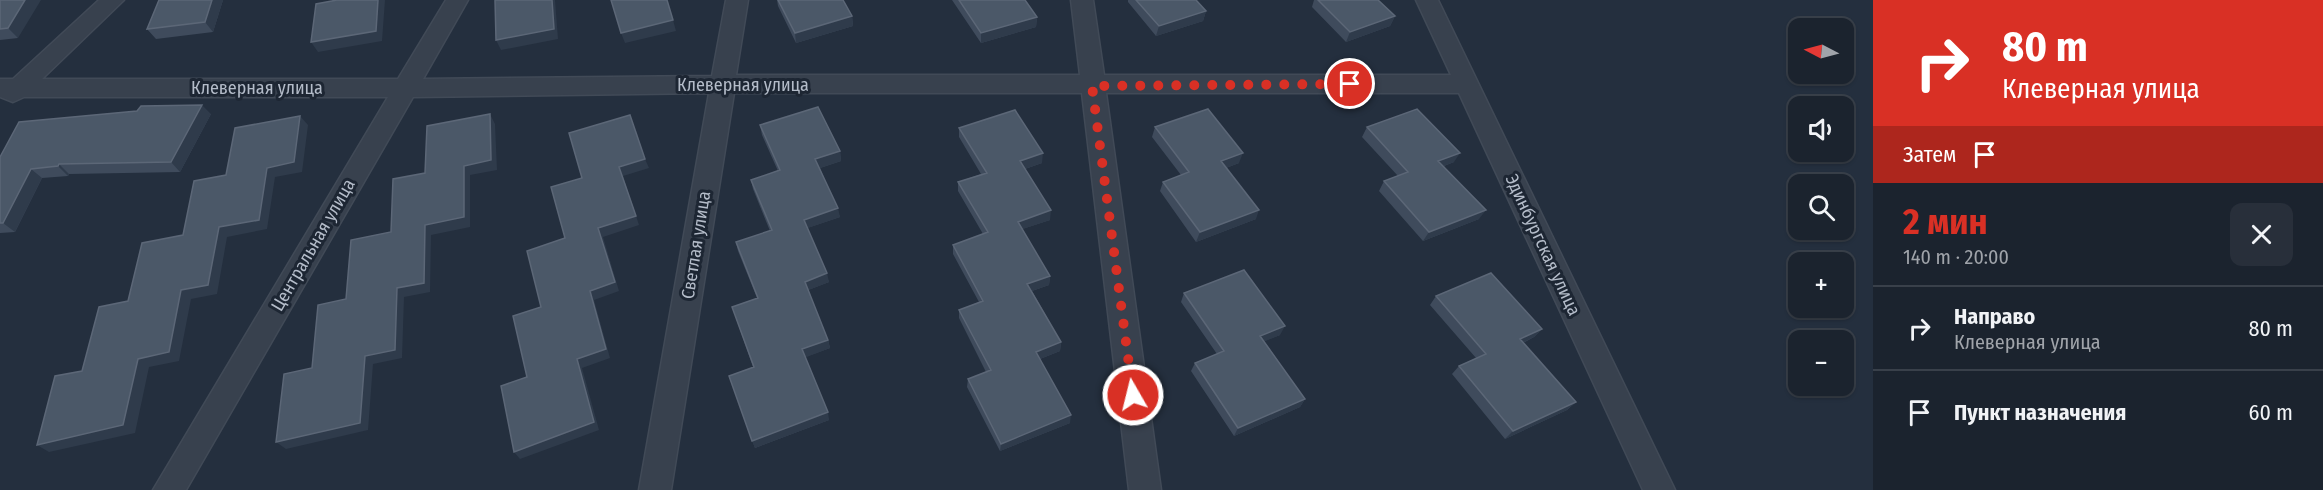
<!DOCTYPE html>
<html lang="ru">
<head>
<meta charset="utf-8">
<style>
  :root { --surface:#1b232e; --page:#282f3a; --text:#f1f3f6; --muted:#a0a4aa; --line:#39404a; --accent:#d93025 }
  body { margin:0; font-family:"Fira Sans Condensed",sans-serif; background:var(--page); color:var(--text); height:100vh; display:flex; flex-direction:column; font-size:22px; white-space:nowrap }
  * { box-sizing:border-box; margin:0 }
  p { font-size:20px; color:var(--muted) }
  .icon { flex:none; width:33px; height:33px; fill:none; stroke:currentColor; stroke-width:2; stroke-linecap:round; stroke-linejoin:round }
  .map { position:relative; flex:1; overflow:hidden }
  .drawer { display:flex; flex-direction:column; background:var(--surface); width:450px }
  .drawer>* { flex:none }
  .top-card { background:#d93025; color:#fff; overflow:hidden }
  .needle { width:39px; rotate:276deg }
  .controls { position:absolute; left:1788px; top:18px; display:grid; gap:12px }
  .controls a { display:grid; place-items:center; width:66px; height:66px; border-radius:12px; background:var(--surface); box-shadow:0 2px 4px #0004,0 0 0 2px var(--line); font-size:30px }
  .pin { position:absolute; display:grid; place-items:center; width:51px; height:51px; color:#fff; margin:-26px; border:3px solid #fff; border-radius:50%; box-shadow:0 2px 6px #0007 }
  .me { position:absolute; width:66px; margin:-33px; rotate:352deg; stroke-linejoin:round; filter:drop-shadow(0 0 4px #0008) }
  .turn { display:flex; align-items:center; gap:21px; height:126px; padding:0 30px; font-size:27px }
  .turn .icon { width:78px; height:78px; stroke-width:2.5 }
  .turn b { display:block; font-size:42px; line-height:51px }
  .then { display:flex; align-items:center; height:57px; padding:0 30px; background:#0003; gap:12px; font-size:22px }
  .round { display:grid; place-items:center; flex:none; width:63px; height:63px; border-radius:12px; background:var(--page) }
  .head { display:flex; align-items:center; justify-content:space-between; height:102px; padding:0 30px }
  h1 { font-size:36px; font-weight:700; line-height:45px; color:var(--accent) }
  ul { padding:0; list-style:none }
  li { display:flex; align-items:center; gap:18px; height:84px; padding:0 30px; border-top:2px solid var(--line) }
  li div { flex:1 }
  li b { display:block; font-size:22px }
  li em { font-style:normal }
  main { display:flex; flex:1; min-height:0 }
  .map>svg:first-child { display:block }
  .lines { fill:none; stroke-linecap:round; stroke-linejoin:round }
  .street-casing { stroke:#414a57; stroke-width:3 }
  .street { fill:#38414e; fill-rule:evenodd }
  .wall { fill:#3f4b5c }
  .shaded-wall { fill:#2f3b4b }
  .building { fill:#4b5868; stroke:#5c6777; stroke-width:1.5 }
  .route { stroke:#d93025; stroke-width:10; stroke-dasharray:0 18 }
  .labels { text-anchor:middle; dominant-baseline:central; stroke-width:6; stroke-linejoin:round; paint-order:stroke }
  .street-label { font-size:18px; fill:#b4bcc9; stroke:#1d2633 }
</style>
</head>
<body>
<main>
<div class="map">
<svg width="1873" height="490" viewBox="0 0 1873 490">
  <rect width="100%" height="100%" fill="#242f3e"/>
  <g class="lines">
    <g class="street-casing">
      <path id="street" d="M99,0H124L42,79H398L446,0H468L423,79L712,76L726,0H748L736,75H1080L1071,0H1093L1104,75H1451L1416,0H1438L1675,490H1643L1459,93H1106L1161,490H1129L1082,93H734L671,490H639L709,93L413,97L186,490H153L388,97H24L13,102L0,97V79H13Z"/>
    </g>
    <use href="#street" class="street"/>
  </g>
  <path class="wall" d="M0,0L18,38L0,40Z
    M223,0L213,32L156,39L147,29Z
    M777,0H843L852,16L853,26L796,43L778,6Z
    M952,0H1025L1037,17L1036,27L981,43Z
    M1128,0H1196L1206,11L1203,21L1156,36L1128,2Z
    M1314,0H1378L1395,16L1390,26L1346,42L1312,7Z
    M211,114L180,172L69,174L68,176L42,178L15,232L0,233V157Z
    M760,125L840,151L841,161L820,168L840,217L807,228L829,282L808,290L828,340L830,348L805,357L829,420L755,448L729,376L753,367L732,307L757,298L738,251L736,242L770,231L753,189L751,180L778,171L762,135Z
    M1155,127L1239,163L1226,168L1256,219L1196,242L1160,191L1163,182L1181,175L1152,137Z
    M1367,127L1454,162L1444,166L1479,219L1423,241L1379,191L1384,181L1398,176L1362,137Z
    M959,128L1042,163L1025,169L1050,220L1022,229L1050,276L1049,285L1032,291L1061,342L1060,351L1040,359L1070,423L1000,451L967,387L968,379L986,372L959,318V310L979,302L953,254V245L983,234L958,191V182L981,174L959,137Z
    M1184,293L1280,335L1264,341L1305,399L1300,407L1234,436L1191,371L1195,363L1217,354L1181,302Z
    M1436,296L1542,329L1534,337L1523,343L1576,402L1567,410L1505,439L1452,374L1459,366L1476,358L1430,305Z"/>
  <path class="shaded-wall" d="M25,0H41L18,38L8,28Z
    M212,0H223L213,32L205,22Z
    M378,0H385L382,41L318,52L311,42Z
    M552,0H555L558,39L501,50L496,40Z
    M1206,11L1203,21L1156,36L1159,26Z
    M852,16L853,26L796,43L795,33Z
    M1395,16L1390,26L1346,42L1350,32Z
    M1037,17L1036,27L981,43V33Z
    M673,20L676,31L625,43L621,33Z
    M202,105L211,114L180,172L171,162Z
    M490,114L495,124L497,170L470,175V227L431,235L430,292L404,297L402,358L373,364L368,430L286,449L276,442L365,356L397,288L425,225L464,166Z
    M300,116L308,125L302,172L275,177L267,229L227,237L217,294L191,299L179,361L149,367L135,433L49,452L37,445L138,359L181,290L219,227L267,168Z
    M840,151L841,161L817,169L815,159Z
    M1043,153L1042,163L1019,171L1020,161Z
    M1243,153L1239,163L1218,171L1221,161Z
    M1460,153L1454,162L1433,170L1438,161Z
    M645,159L649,168L623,176L639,225L603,237L619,291L594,300L610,358L582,368L599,430L520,459L514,452L577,359L590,291L598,228L619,167Z
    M59,164L69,174L68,176L58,166Z
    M31,169L42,178L15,232L3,223Z
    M838,208L840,217L805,229L804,220Z
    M1051,210L1050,220L1017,231L1018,222Z
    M1259,210L1256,219L1196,242L1200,232Z
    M1486,210L1479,219L1423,241L1429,232Z
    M827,273L829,282L806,291L805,282Z
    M1050,276L1049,285L1026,293L1027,284Z
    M1285,326L1280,335L1256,345L1260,336Z
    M1542,329L1534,337L1512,348L1520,339Z
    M828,340L830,348L804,358L802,349Z
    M1061,342L1060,351L1035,361L1036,352Z
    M1305,399L1300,407L1234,436L1238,428Z
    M1576,402L1567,410L1505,439L1513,431Z
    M828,412L829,420L755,448L752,441Z
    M1071,415L1070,423L1000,451L1001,444Z"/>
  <path class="building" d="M0,0H25L8,28L0,29Z
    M159,0H212L205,22L147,29Z
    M337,0H378L376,31L311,42L316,4Z
    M495,0H552L554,29L496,40Z
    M611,0H667L673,20L621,33Z
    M778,0H843L852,16L795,33Z
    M959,0H1025L1037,17L981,33Z
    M1136,0H1196L1206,11L1159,26Z
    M1318,0H1378L1395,16L1350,32Z
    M202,105L171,162L59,164L58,166L31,169L3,223H0V157L19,122L137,111L141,106Z
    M818,107L840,151L815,159L838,208L804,220L827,273L805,282L828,340L802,349L828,412L752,441L729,376L754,367L732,307L758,298L736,242L772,230L751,180L780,170L760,125Z
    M1208,109L1243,153L1221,161L1259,210L1200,232L1163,182L1189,172L1155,127Z
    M1417,109L1460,153L1438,161L1486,210L1429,232L1384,181L1408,172L1367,127Z
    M1015,110L1043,153L1020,161L1051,210L1018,222L1050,276L1027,284L1061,342L1036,352L1071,415L1001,444L968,379L991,370L959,310L983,301L953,245L988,232L958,182L987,173L959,128Z
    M490,114L491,160L464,166V217L425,225L424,283L397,288L395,350L365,356L360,423L276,442L284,374L312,368L318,305L346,299L351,240L391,232L393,179L425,173L427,126Z
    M630,115L645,159L619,167L636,216L598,228L615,282L590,291L606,349L577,359L594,422L514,452L501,386L527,377L513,316L541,307L527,251L565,238L551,187L582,178L569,133Z
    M300,116L294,162L267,168L259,220L219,227L208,285L181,290L169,352L138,359L123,425L37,445L55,376L82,371L99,307L128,301L142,243L183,235L194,181L226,175L235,128Z
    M1244,270L1285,326L1260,336L1305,399L1238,428L1195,363L1224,351L1184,293Z
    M1491,273L1542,329L1520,339L1576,402L1513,431L1459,366L1486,354L1436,296Z"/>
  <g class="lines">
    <path class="route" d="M1133,395L1092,86L1350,84"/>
  </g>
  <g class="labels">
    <g class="street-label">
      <text x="743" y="85">Клеверная улица</text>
      <text x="257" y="88">Клеверная улица</text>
      <text transform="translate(313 245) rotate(-60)">Центральная улица</text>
      <text transform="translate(696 245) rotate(-81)">Светлая улица</text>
      <text transform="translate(1543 245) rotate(65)">Эдинбургская улица</text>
    </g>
  </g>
</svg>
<div class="controls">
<a><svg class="needle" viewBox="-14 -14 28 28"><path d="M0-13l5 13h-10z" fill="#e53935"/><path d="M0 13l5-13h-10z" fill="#a0a4aa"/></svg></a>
<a><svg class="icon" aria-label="sound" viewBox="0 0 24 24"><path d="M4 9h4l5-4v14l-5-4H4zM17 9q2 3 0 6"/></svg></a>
<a><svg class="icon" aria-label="search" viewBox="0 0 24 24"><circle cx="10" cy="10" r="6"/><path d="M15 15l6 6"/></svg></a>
<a>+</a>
<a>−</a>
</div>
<div class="pin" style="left:1350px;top:84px;background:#d93025"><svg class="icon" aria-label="arrive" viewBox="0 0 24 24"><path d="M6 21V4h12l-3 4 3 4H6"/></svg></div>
<svg class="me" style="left:1133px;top:395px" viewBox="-20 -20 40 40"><circle r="17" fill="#d93025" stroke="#fff" stroke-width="3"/><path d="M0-11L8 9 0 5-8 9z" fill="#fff"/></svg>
</div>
<section class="drawer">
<div class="top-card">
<div class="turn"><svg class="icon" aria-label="right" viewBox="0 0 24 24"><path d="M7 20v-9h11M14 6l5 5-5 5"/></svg><div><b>80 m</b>Клеверная улица</div></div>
<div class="then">Затем<svg class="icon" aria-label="arrive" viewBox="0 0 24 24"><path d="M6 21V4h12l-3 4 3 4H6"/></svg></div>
</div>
<div class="head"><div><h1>2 мин</h1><p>140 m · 20:00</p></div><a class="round"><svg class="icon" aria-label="close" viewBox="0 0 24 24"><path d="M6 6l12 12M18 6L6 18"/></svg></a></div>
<ul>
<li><svg class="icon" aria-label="right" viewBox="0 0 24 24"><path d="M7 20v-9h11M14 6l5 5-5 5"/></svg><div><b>Направо</b><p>Клеверная улица</p></div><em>80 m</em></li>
<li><svg class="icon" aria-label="arrive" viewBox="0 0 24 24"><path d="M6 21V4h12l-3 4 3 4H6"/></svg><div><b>Пункт назначения</b></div><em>60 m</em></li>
</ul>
</section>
</main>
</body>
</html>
